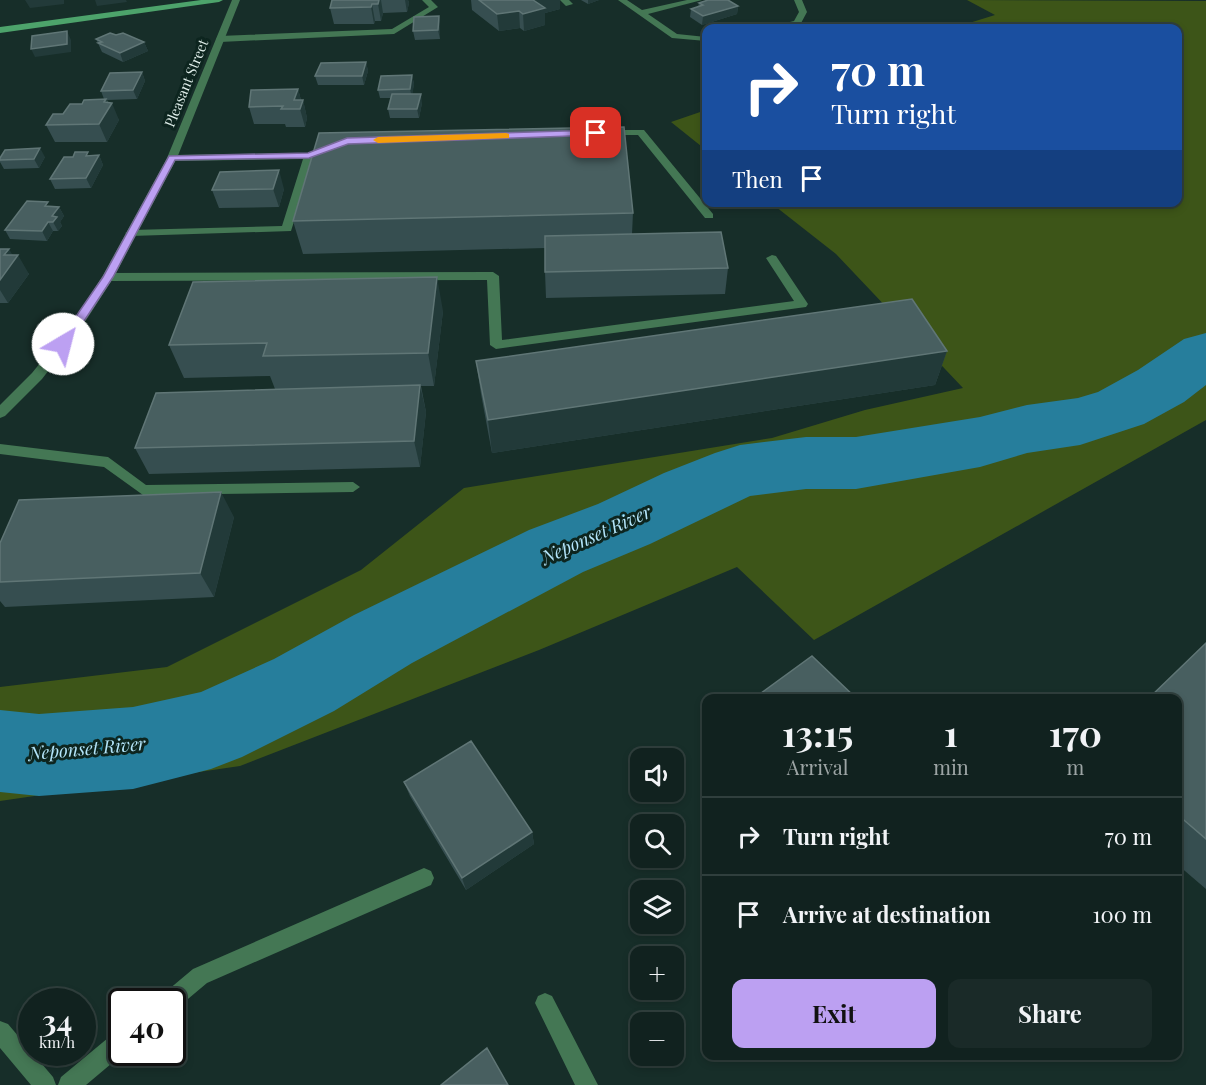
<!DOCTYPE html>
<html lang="en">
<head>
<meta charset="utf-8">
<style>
  :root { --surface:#11221f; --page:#1a2a28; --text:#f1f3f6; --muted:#9ca4a4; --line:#303f3d; --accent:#bca0f2 }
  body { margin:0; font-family:"Playfair Display",serif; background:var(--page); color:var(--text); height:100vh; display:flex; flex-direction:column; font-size:22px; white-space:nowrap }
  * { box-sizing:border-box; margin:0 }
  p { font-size:20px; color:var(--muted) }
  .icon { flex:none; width:33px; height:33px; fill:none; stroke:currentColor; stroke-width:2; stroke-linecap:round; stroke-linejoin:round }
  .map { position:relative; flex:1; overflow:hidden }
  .sheet { position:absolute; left:702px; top:694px; width:480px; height:366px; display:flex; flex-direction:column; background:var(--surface); border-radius:12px; box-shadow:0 3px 9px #0003,0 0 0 2px var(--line) }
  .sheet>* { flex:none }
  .guide { position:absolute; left:702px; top:24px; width:480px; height:183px; border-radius:12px; box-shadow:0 3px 9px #0003,0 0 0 2px var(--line); background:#1a4fa0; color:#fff; overflow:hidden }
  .tools { position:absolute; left:630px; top:748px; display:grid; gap:12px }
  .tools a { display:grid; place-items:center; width:54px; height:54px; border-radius:12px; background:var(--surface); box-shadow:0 3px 9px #0003,0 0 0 2px var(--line); font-size:30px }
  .speed { position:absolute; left:18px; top:988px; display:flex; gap:12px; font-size:30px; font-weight:700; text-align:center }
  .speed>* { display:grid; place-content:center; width:78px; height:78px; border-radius:50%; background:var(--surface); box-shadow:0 3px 9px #0003,0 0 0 2px var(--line); line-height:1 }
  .speed small { font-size:15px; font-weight:400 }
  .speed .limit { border:3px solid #111; border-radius:9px; background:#fff; color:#111 }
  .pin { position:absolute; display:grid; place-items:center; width:51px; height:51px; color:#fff; margin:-26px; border-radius:12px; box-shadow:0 3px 9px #0006 }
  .me { position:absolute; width:66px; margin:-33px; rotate:37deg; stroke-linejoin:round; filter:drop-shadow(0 0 4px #0008) }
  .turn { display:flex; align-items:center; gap:21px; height:126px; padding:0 30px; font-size:27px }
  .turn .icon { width:78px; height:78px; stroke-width:2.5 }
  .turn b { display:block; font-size:42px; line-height:51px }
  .then { display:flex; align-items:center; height:57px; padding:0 30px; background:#0003; gap:12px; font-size:22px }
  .eta { display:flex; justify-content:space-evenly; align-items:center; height:102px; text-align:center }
  .eta b { font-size:36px; font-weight:700; line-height:42px }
  .cta { display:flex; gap:12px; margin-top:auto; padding:12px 30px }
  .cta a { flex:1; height:69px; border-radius:12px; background:var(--accent); color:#111; font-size:24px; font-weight:700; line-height:69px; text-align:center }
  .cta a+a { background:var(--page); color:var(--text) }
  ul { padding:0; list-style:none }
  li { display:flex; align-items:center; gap:18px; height:78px; padding:0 30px; border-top:2px solid var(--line) }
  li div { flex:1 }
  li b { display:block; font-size:22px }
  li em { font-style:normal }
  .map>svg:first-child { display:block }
  .green { fill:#3d5518 }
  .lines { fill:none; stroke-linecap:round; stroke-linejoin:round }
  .river { fill:#267e9c; fill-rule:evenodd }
  .service { fill:#447754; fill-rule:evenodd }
  .tertiary { fill:#447754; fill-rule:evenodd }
  .secondary { fill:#4da36b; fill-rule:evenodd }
  .wall { fill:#364e50 }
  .shaded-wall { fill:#223a39 }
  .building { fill:#485f60; stroke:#607676; stroke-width:1.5 }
  .route { fill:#bca0f2; stroke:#7a689d; stroke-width:1.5 }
  .slow { fill:#f59e0b }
  .labels { text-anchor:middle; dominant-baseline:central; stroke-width:6; stroke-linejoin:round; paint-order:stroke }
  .far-street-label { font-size:14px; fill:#e0eeea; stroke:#0d251f }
  .water-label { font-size:18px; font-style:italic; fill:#b4e5fa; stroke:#0d251f }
</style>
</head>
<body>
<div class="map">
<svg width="1206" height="1085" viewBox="0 0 1206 1085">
  <rect width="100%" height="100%" fill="#172e29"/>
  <path class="green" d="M967,0L1206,1V420L814,640L737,567L539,650L240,766L0,801V687L167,667L361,570L464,488L772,438L865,410L963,388L836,254L771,203L1178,202V28H953L995,15Z
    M706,110V150L671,122Z"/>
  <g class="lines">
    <path class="river" d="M1206,333V385L1184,402L1144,424L1080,445L1027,453L980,467L856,489H806L750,496L650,544L583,572L412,663L334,711L242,757L211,769L133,789L39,796L0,792V710L39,714L133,707L201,692L274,659L354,615L529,530L598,504L664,473L715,453L740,445L806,437H856L980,417L1027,405L1078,398L1098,392L1138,370L1184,339Z"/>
    <path class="service" d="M422,0H431L438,7L394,34L220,42L216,39L220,36L392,29L429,7Z
      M560,0H569L573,4L566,6Z
      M618,0H627L642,10L687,0H702L648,14L677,34L706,37V41L672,38Z
      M794,0H802L807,12L800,25L773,28L774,26L794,21L799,12Z
      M604,130H644L713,214V218H705L638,135H601V131Z
      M332,144L337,147L336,149L314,158L291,231L131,236L125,233L131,230L282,226L303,159L172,161L167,158L172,155L308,153Z
      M772,255L776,256L808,304L806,307L496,349L490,345L487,280L108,281L102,277L108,273L493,272L499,276L502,340L794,301L766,258Z
      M0,444L108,457L146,485L353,482L360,487L353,492L143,495L104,467L0,454Z
      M424,868L431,871L434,878L431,885L207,983L176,1009L172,1011V1002H159L162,995L193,969Z
      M545,993L552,996L598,1085H575L535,1003L538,996Z
      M0,1021L8,1024L53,1077L56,1085H31L0,1048Z
      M122,1031V1053H124L86,1085H58L61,1077L114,1033Z"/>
    <path class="tertiary" d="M232,0H240L177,158L114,277L79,331L42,379L5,416L0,418V405L32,373L71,325L102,277L167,158Z"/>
    <path class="secondary" d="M201,0H223L219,2L0,33V27Z"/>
  </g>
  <path class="wall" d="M332,0H408L409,3L407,12L383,13L381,21H375L374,24H334L330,8Z
    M471,0H560V9L545,13V25L524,31L520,28L499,31L472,10Z
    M581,0H599L588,4Z
    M699,3L738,6L737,14L702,25L690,17L691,9L698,7Z
    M439,16L440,24V39L415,40L413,31Z
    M116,35L144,42L148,51L123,62L102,52L96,39Z
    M366,62L368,71L364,85H318L315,76Z
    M142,72L145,81L137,99L107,100L119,120L107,142H55L46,125L63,114L104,99L101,91Z
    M412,75L414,84L412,94L422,103L419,118H390L388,109L391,98H380L378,90Z
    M298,89L301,100H303L307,118L305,127H286L285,124H254L249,107Z
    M99,155L103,165L91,188L55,189L50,179L90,156Z
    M45,157L39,168L4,169L0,162V158Z
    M284,189L279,207L219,208L212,190Z
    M51,206L59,207L64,216L60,222L62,226L58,231H53L47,241L10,239L5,230Z
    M633,213L632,234L728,268L725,294L546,298L545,272V248L303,254L293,221Z
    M0,249L13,255L29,274L8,303H0Z
    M443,311L434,386H421L426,412L420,467L149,474L135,448L275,389L270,376L184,378L169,345Z
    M947,351L935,385L492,453L481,394L476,361Z
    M234,517L214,597L5,607L0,601V543Z
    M1206,643V889L1178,865V699Z
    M404,782L532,832L534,844L466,890L410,796Z"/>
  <path class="shaded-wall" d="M25,0H64V4L30,8Z
    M95,0H126L127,2L97,6Z
    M379,0H381L383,13L381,21L378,4Z
    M405,0H408L409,3L407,12Z
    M532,0H560V9L545,13V25L524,31L523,14Z
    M588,0H599L588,4Z
    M372,4L375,21L374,24L371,7Z
    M738,6L737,14L702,25L703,16Z
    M519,11L520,28L499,31L497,14Z
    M439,16L440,24V39L438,30Z
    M67,31L71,40V52L35,57L31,49Z
    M144,42L148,51L123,62L120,53Z
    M366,62L368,71L364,85L362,76Z
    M142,72L145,81L137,99L133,90Z
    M412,75L414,84L412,98L410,89Z
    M298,89L302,104L303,100L307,118L305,127L300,109L294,100Z
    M421,94L422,103L419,118L417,109Z
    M106,99L109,106L112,103L119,120L107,142L99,124L104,102Z
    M40,148L45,157L39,168L34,159Z
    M99,155L103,165L91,188L86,178Z
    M279,170L284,189L279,207L273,189Z
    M59,207L64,216L60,222L62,226L58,231L53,222L52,216Z
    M48,222L53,231L47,241L42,231Z
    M9,249L15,259L18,255L29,274L8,303L0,290V280L4,255Z
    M437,277L443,311L434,386L428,353Z
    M947,351L935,385L492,453L488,420Z
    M420,385L426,412L420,467L414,441Z
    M221,492L234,517L214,597L200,573Z
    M532,832L534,844L466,890L462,878Z"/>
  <path class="building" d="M332,0H379L378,4H372L371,7L330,8Z
    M479,0H533L545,8L523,14L519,11L497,14Z
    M708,0H728L738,6L703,16L691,9L703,5L699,3Z
    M439,16L438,30L413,31L414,17Z
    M67,31V44L31,49L32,36Z
    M110,33L116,35L123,33L144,42L120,53L98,43L102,42L96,39Z
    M366,62L362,76H315L321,63Z
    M142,72L133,90L101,91L110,73Z
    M412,75L410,89L378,90L381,76Z
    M298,89L294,100H303L300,109H281L283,106L249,107L251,90Z
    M392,94H421L417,109H388Z
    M106,99L104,102L112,103L99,124L46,125L53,114H63L70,104H82L84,100Z
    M624,127L633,213L293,221L319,133Z
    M40,148L34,159L0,160V158L5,150Z
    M75,152H88L86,156L99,155L86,178L50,179L64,157H73Z
    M279,170L273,189L212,190L220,172Z
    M27,201L48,202L45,206L59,207L52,216L57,217L53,222H48L42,231L5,230Z
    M721,232L728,268L545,272V236Z
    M0,249H9L4,255H18L0,280Z
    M437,277L428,353L263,356L267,343L169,345L193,282Z
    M912,299L947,351L488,420L476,361Z
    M420,385L414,441L135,448L156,393Z
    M221,492L200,573L0,582V543L19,500Z
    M1206,643V839L1178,815V699H1148Z
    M812,656L857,699H753Z
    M471,741L532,832L462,878L404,782Z
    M487,1048L508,1085H441Z"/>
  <path class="route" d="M596,130L599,131V135L348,144L309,158L175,160L113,277L67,347H59L57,344L103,277L169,156L308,153L347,138Z"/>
  <path class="slow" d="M506,133L509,134V138L378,143L373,140L378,137Z"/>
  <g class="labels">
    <g class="far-street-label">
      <text transform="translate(186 83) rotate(-68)">Pleasant Street</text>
    </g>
    <g class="water-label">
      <text transform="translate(596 534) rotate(-24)">Neponset River</text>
      <text transform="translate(87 748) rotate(-5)">Neponset River</text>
    </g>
  </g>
</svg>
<div class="tools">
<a><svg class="icon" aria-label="sound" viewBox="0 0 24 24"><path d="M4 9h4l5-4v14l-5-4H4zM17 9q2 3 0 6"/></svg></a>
<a><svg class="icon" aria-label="search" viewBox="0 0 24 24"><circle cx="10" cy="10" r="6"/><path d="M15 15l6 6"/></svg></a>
<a><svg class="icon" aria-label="layers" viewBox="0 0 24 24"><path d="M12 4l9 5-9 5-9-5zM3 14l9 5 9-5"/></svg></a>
<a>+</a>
<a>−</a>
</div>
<div class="speed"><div>34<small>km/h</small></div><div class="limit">40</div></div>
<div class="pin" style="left:596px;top:133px;background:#d93025"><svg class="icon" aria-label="arrive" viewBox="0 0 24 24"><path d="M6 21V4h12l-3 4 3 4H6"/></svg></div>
<svg class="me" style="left:63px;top:344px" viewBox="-20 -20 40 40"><circle r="19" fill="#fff"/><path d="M0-13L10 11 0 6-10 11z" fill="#bca0f2"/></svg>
<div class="guide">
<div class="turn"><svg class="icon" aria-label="right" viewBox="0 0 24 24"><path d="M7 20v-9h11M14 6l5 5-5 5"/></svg><div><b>70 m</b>Turn right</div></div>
<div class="then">Then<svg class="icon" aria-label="arrive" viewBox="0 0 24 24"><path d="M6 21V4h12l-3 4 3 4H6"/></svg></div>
</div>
<section class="sheet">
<div class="eta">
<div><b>13:15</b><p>Arrival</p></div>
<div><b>1</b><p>min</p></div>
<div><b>170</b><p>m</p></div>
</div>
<ul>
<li><svg class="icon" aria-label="right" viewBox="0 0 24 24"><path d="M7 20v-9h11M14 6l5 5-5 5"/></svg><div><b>Turn right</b></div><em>70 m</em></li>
<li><svg class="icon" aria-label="arrive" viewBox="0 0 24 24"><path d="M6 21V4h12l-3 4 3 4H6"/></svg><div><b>Arrive at destination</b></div><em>100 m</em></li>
</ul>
<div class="cta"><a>Exit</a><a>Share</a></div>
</section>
</div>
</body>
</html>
